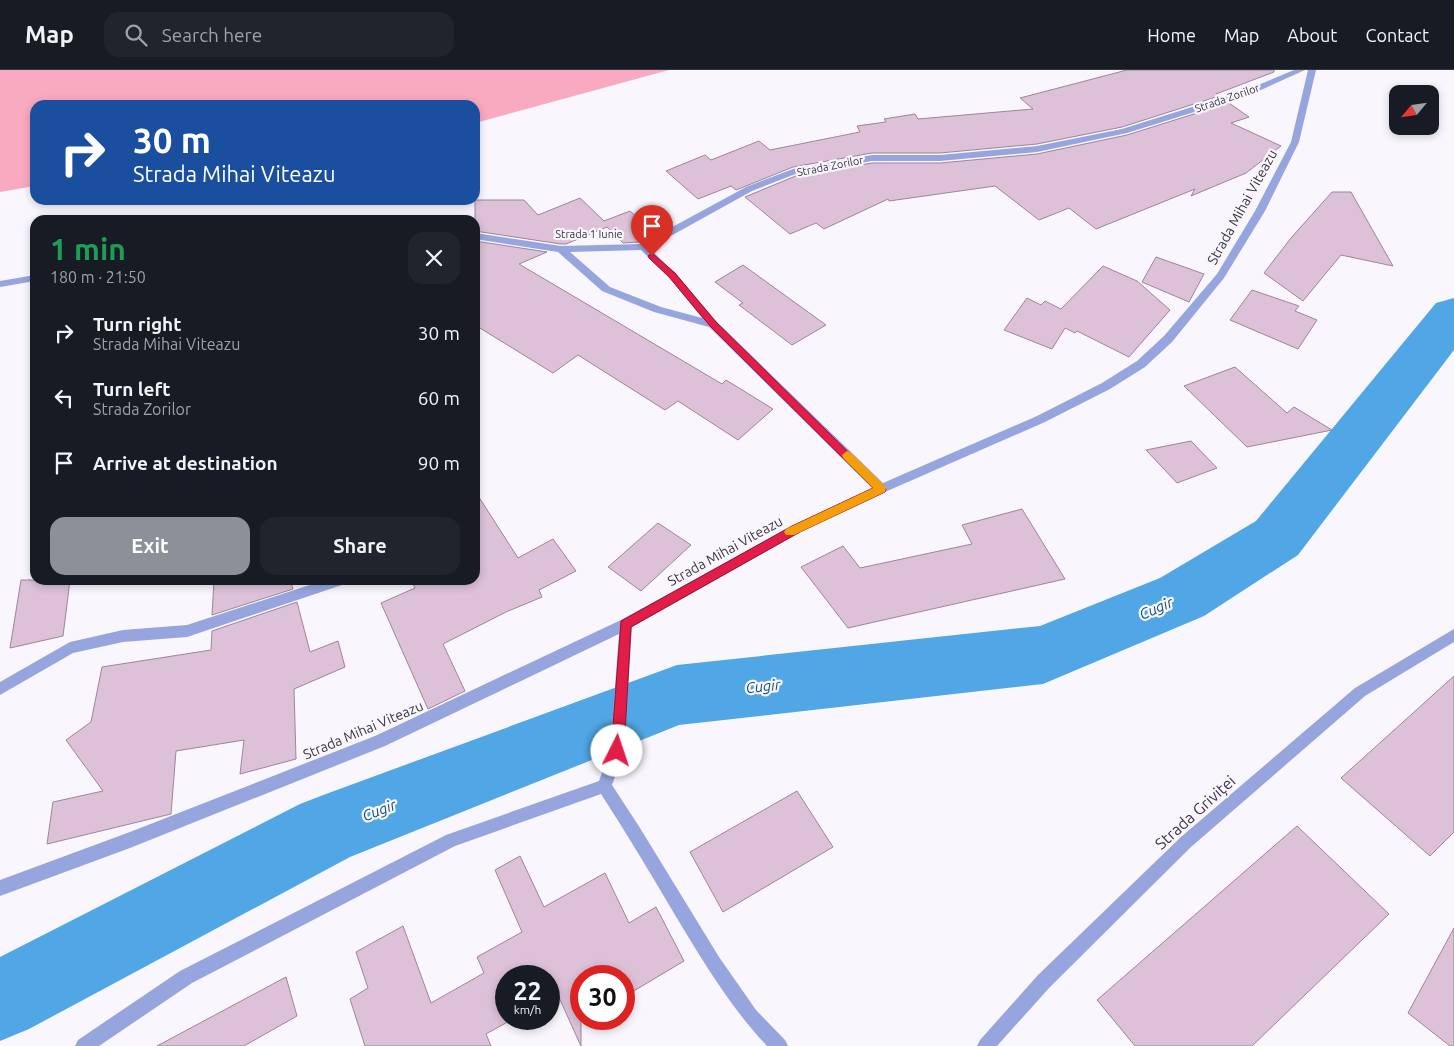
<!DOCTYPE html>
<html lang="en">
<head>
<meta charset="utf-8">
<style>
  :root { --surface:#171b24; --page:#20242c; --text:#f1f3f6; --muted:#9ea1a6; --line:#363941; --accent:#8c9099 }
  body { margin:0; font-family:Ubuntu,sans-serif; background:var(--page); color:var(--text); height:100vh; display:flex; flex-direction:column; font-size:19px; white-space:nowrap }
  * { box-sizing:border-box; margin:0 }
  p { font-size:16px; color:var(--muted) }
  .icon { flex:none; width:28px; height:28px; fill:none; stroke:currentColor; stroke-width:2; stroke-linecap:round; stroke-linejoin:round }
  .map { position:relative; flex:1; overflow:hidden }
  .details { position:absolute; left:30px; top:145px; width:450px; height:370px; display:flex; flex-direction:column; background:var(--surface); border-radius:15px; box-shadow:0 2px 8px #0003 }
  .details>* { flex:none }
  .guide { position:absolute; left:30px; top:30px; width:450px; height:105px; border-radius:15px; box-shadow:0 2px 8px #0003; background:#1a4fa0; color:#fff; overflow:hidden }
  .needle { width:32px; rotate:241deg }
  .controls { position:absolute; left:1389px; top:15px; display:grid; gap:10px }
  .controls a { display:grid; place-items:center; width:50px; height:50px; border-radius:10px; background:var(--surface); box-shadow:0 2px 8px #0003; font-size:25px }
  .speed { position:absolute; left:495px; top:895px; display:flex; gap:10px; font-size:25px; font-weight:700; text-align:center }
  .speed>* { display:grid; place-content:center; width:65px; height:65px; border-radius:50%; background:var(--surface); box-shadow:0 2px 8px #0003; line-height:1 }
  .speed small { font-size:12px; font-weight:400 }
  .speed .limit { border:8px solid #d22; background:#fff; color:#111 }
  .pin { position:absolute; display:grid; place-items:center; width:42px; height:42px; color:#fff; margin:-51px -21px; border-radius:50% 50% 50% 0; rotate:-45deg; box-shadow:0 0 5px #0007 }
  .pin .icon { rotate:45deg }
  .me { position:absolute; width:55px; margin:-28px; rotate:4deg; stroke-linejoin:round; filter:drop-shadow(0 0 4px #0008) }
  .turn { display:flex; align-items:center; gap:18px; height:105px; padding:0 20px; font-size:22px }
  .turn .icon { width:65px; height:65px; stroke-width:2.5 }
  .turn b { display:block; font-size:35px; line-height:42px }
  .round { display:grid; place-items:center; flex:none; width:52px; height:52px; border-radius:15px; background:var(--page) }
  .summary { display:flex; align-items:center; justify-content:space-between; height:85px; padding:0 20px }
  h1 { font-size:30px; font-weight:700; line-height:38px; color:#1e9e55 }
  .button { display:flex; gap:10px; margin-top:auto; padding:10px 20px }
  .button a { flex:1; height:58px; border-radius:15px; background:var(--accent); color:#fff; font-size:20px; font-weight:700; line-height:58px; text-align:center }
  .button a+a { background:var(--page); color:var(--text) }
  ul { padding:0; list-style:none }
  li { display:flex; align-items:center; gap:15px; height:65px; padding:0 20px }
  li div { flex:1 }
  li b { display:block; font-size:19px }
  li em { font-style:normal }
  header { display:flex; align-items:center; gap:30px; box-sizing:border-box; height:70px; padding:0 25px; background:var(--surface); border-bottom:1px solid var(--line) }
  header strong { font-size:24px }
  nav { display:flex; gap:28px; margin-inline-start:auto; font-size:18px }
  .search { width:350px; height:45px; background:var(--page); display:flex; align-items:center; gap:12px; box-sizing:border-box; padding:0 18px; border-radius:15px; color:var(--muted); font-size:19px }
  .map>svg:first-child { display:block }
  .forest { fill:#f9a9c0 }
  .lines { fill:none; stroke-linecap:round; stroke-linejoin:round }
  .river { fill:#51a7e5; fill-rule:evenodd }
  .building { fill:#dcc1d8; stroke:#9e859a }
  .minor { fill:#96a5dd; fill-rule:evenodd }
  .route { fill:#e11d48; stroke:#92132f }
  .slow { fill:#f59e0b }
  .labels { text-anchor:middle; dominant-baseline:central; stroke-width:4.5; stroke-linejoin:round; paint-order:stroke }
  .far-street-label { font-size:11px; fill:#393541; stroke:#f9f6fd }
  .street-label { font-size:14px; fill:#393541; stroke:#f9f6fd }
  .water-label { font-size:15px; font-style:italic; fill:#10517a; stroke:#f9f6fd }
  .near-street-label { font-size:16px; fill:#393541; stroke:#f9f6fd }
</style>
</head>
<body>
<header>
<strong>Map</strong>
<div class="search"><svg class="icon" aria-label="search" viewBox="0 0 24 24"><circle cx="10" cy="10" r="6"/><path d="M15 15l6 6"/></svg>Search here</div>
<nav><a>Home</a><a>Map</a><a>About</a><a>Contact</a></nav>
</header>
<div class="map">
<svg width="1454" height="976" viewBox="0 0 1454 976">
  <rect width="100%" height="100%" fill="#f9f6fd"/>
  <path class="forest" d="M0,0H669L475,53V35H35V116L0,122Z"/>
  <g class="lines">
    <path class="river" d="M1454,228V280L1298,485L1204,546L1043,614L679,655L350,787L29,959L0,971V887L300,734L326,724L677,595L1040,556L1160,508L1256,451L1436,233Z"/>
  </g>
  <path class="building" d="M1127,0H1274V2L1216,24L1219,26L1122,57L1037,74L940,83H872L793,97L736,120L731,116L698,129L666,101L705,85L711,90L759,71L770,80L860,62L857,56L886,52L884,49L915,44L918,49L1033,39L1020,28Z
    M1229,33L1249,47L1231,53L1281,76L1246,103L1191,126L1195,119L1096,159L1069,138L1039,150L995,116L889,131L888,129L824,159L816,153L790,164L745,127L798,105L872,93H940L1037,84L1127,65Z
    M1332,122H1351L1393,196L1341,185L1303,231L1264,203L1291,168Z
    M580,128L604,151L630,141L655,164L639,172L623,173L607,157L566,174H561L475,161V130H524L538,145Z
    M475,171L547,182L519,194L722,314L726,310L773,339L738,370L678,331L665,340L578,285L553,303L475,255Z
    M1156,187L1204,204L1189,232L1142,212Z
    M743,195L826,255L792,275L739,235L743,233L715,212Z
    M1103,196L1137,211L1170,240L1129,287L1077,261L1075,263L1065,258L1052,279L1004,260L1027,228L1041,235L1045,231L1061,239Z
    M1252,220L1299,236L1295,241L1317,250L1298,279L1230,250Z
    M1235,297L1287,343L1294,337L1332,360L1247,377L1184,316Z
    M1191,371L1217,398L1177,413L1146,380Z
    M475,421L518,488L553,469L576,501L539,520L542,527L506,542L443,574L465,621L428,639L381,533L415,518L411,510H475Z
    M1022,439L1065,509L848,558L801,497L843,476L860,498L972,474L962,455Z
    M658,453L691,475L641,521L608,497Z
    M21,510H70L63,566L10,578Z
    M214,510H290L293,519L212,545Z
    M297,532L310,582L338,571L345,597L294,619L296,689L240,704L244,670L176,681L171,744L47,774L53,732L103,721L66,670L91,652L102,597L211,580L212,561Z
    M1454,606V762L1430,786L1341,708Z
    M797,721L833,777L723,842L690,782Z
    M1297,756L1389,844L1252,976H1135L1097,930Z
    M520,786L544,837L605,803L629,853L656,837L684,891L632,922L624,906H581V976L557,923L549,928V906H506V949H513L486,964L491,976H365L350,929L368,918L356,882L403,856L431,933L484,903L477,887L522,862L495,800Z
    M1454,858V976H1450L1408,943Z
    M286,907L297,946L244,976H157Z"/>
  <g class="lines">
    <path class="minor" d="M1294,0H1305L1252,24L1127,63L1037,82L940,91H872L798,103L752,121L649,178L675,203L717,252L883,413L1037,346L1102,313L1137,291L1164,266L1217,204L1255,141L1291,72L1308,0H1316L1299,72L1265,141L1224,208L1172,272L1145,297L1110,319L1045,352L885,422L800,462L632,557L624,681L612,715L640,758L719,887L756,940L785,970L788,976H767C730,937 703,891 675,845C651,804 627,764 601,724L455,776L192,913L99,976H75L78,970L180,901L446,765L599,711L610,681L619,564L385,676L130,778L0,826V810L130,762L375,666L621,550L792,456L872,418L709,257L654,242L602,221L558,182L475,169V163L561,176L641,174L746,117L793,99L872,85H940L1037,76L1122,59L1246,20ZM641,180L669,207L702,248L661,237L610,217L570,182Z
      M35,205V211L0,217V211Z
      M325,510H347L345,514L187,567L123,572L73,583L0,625V612L70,572L123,560L187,555Z
      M1454,559V572L1365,626L1191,777L1050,917L997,976H977L980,970L1038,905L1181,767L1355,618Z"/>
  </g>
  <path class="route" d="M652,183L675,203L716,252L886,419L885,422L800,462L631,557L624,681L622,685L617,687L613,685L611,681L621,551L792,456L873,418L710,256L669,207L649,188L648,186Z"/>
  <path class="slow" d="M847,381L851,383L885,416L886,419L885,422L794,465H786L784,462L786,459L873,418L843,388L842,385Z"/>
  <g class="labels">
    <g class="far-street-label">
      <text transform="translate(1227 28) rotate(-19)">Strada Zorilor</text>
      <text transform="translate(830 96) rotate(-11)">Strada Zorilor</text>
      <text x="589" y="164">Strada 1 Iunie</text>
    </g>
    <g class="street-label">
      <text transform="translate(1242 137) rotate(-61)">Strada Mihai Viteazu</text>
      <text transform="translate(725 481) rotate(-29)">Strada Mihai Viteazu</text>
      <text transform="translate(363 660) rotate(-23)">Strada Mihai Viteazu</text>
    </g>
    <g class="water-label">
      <text transform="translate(1156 538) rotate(-23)">Cugir</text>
      <text transform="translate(763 616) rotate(-6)">Cugir</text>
      <text transform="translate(379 740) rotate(-21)">Cugir</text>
    </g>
    <g class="near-street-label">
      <text transform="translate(1195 742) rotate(-42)">Strada Griviței</text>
    </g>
  </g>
</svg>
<div class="controls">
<a><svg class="needle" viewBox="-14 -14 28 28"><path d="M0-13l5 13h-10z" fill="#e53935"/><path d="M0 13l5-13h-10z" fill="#9ea1a6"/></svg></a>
</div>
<div class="speed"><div>22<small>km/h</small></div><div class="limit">30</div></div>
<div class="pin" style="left:652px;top:186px;background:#d93025"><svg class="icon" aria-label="arrive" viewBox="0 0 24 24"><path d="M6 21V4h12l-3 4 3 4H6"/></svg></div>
<svg class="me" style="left:617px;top:681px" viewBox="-20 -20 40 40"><circle r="19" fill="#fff"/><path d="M0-13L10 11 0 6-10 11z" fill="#e11d48"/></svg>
<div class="guide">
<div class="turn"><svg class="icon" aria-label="right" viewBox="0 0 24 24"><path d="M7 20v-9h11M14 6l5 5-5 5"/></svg><div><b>30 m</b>Strada Mihai Viteazu</div></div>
</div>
<section class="details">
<div class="summary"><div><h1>1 min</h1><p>180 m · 21:50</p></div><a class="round"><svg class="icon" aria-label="close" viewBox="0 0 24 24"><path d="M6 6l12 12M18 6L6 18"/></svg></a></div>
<ul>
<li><svg class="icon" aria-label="right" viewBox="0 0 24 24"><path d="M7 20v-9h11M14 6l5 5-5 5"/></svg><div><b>Turn right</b><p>Strada Mihai Viteazu</p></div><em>30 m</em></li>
<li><svg class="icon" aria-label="left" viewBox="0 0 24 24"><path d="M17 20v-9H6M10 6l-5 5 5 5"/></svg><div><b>Turn left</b><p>Strada Zorilor</p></div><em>60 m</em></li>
<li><svg class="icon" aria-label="arrive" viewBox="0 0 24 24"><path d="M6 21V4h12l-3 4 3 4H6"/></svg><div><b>Arrive at destination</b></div><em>90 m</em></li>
</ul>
<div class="button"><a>Exit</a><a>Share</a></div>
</section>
</div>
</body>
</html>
